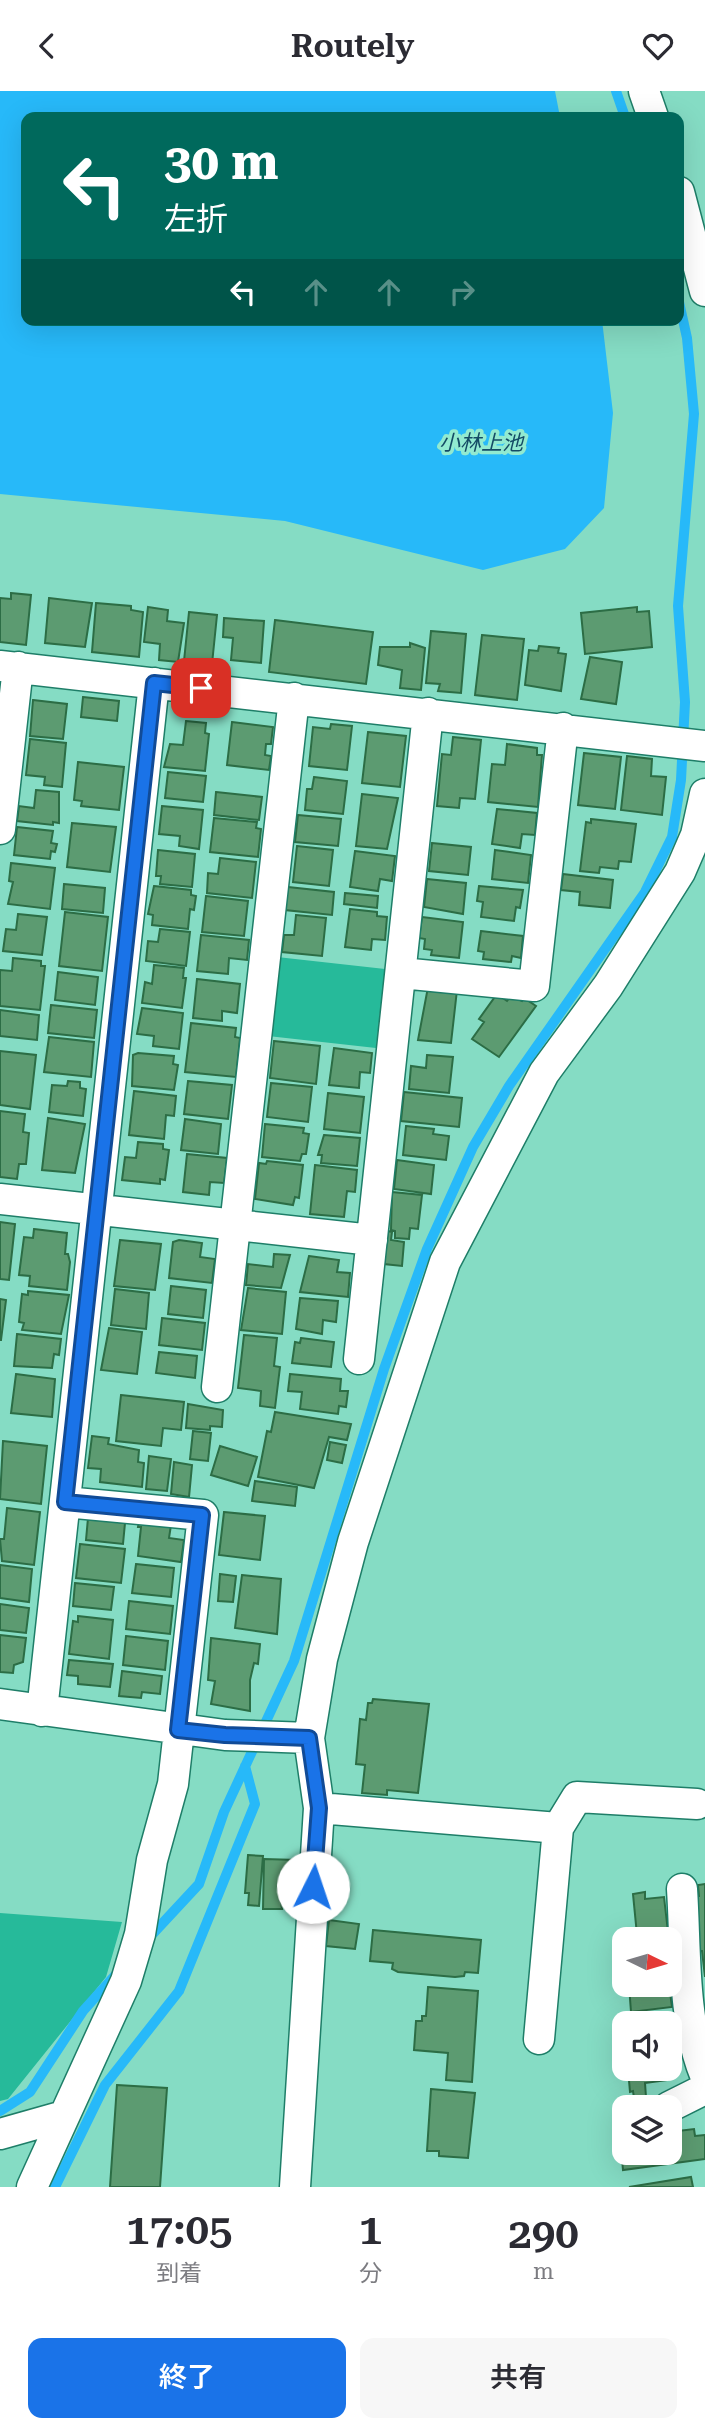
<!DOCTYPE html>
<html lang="ja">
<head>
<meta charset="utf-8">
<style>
  :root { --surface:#fff; --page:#f7f7f7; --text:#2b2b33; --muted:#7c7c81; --accent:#1a73e8 }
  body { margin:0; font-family:"Roboto Serif","Noto Sans JP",serif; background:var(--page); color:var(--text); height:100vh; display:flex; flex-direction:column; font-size:26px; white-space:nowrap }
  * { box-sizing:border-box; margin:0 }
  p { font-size:23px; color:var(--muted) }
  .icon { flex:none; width:38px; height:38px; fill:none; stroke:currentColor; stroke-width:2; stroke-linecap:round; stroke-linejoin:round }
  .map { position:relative; height:2096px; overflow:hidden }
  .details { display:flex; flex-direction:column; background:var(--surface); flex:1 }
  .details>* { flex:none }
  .top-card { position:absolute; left:21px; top:21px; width:663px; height:214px; border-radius:14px; box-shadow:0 7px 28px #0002; background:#00695c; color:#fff; overflow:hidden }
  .needle { width:46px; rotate:95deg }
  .fabs { position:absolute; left:612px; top:1836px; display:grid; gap:14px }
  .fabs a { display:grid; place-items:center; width:70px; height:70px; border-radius:14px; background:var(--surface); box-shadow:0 7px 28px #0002; font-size:35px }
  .pin { position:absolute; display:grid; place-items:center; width:60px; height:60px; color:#fff; margin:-30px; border-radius:14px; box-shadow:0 4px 10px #0006 }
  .me { position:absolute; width:77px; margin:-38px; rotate:4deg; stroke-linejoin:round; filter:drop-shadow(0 0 5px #0008) }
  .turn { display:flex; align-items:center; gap:24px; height:147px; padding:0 28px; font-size:32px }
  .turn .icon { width:91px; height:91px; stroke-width:2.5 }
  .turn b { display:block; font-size:49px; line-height:60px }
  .lanes { display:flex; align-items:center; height:66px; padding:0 28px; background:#0003; justify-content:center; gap:35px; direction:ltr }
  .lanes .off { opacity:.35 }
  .eta { display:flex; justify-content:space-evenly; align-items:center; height:119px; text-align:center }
  .eta b { font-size:42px; font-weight:600; line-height:49px }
  .primary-button { display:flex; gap:14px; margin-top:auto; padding:14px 28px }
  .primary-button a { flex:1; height:80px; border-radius:14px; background:var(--accent); color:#fff; font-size:28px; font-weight:600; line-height:80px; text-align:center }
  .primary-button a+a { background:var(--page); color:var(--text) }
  header { display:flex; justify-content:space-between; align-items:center; height:91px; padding:0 28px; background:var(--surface); font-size:32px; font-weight:600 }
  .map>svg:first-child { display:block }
  .green { fill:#26ba9a }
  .water { fill:#27b9f9 }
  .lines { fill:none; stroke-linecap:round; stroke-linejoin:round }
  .stream { stroke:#27b9f9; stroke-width:10 }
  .building { fill:#5c9b71; stroke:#2c6d45; stroke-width:2 }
  .street-casing { stroke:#1e7e68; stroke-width:33 }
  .street { stroke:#fff; stroke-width:30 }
  .route-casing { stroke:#114b97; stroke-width:18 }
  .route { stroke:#1a73e8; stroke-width:12 }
  .labels { text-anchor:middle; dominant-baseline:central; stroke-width:7; stroke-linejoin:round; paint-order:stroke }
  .water-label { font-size:21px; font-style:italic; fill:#144b65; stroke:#92ead0 }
</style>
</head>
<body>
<header><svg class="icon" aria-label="back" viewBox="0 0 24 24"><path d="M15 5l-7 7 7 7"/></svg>Routely<svg class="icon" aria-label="heart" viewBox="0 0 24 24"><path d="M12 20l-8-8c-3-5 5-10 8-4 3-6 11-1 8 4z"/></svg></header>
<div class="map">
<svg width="705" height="2096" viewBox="0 0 705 2096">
  <rect width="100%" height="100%" fill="#85dcc4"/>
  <path class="green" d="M277,866L385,878L376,957L268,945Z
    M0,1822L122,1831L106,1886L8,2008L0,2010Z"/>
  <path class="water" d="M0,0H555L560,26H26V229H602L613,322L604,417L565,458L483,479L285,430L0,403Z"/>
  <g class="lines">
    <path class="stream" d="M616,0L625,26
      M146,1850L199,1793L224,1721L294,1570L384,1278L427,1158L473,1056L509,995L645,801L672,746L681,689L685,611L678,515L694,323L687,247L679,211
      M0,2020L30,2001L83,1920L119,1880
      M55,2096L105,1994L179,1900L255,1713L245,1675"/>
  </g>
  <path class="building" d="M11,502L31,504L26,554L0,551V507L11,508Z
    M49,507L92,512L85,556L45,552Z
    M96,512L131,515V519L143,521L139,566L92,561Z
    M148,516L168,519L167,530L184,532L178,571L159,569L160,553L144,551Z
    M637,516V521L649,520L652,556L585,563L581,522Z
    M189,521L217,524L212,573L184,570Z
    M224,527L264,530L261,572L231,569L233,547L223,546Z
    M275,529L373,541L366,593L269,581Z
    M431,540L466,543L461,602L438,600L440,593L426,592Z
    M482,544L524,548L517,609L475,604Z
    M410,552L425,557L421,599L400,597L402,579L378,574L380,556H410Z
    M539,555L559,557L558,562L566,563L561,600L525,594L529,559L538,560Z
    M590,566L622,571L616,613L581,608Z
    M83,606L119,610L117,630L81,626Z
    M33,609L67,613L63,648L30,645Z
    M186,630L206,632L205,642L209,643L205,680L164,676L170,653L183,654Z
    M232,631L273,636L271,653H266L265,664L271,665L269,679L227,674Z
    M331,633L352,635L347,679L309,675L313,636L330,638Z
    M368,641L406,645L400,696L362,692Z
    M453,646L481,649L475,708L460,707L459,717L437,715L442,663L451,664Z
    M30,648L66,652L62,696L44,694L45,686L26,684Z
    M507,653L537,657V664H542L538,716L488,711L492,673L505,674Z
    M584,662L621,666L615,718L578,714Z
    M627,665L652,668L651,685L666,686L662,724L621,719Z
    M78,671L124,676L119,719L81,715L82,710L74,709Z
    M168,681L206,685L203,711L165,707Z
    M314,686L347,690L343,723L305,719L307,698H312Z
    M36,699L59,701V732L53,731V734L17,730L19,715L34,717Z
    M216,701L262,706L259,729L214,724Z
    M362,703L398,707L387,758L356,755Z
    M162,715L203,719L199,758L179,755L180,745L159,743Z
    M497,718L537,722L535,744L522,743L520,757L492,753Z
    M298,724L341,728L338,755L295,751Z
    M214,727L257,731L256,737L261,738L258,766L210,761Z
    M591,728L636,733L631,771L619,770L618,778L600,776L599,782L580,780L586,731L591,732Z
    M72,732L116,736L110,781L67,776Z
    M17,736L53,740L51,752L57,753L55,761L51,760L50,768L14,764Z
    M432,752L471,756L468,784L429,780Z
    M297,755L333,759L329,795L293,791Z
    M158,759L195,763L192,796L160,793L161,785H156Z
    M495,759L531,764L528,792L492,788Z
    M355,760L395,765L392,790L380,788L378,800L350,796Z
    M220,767L256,771L252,807L207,802L208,782L218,783Z
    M11,772L55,777L50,818L8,813L13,791L9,790Z
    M563,783L613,789L610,817L579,814L580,801L561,799Z
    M427,788L466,792L463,823L424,816Z
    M64,793L105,797L103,822L62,818Z
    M154,795L191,799V804L196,805L194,819L190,818L188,838L152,834L153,824L148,823Z
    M479,795L523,799L520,817L516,816L514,830L481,826L483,811L477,810Z
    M288,796L334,801L332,824L285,819Z
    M345,802L378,805L377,817L344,813Z
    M206,805L248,810L244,845L202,841Z
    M350,818L377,821V825L387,826L385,849L372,848L371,859L345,856Z
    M65,821L108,826L102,880L59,875Z
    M18,823L47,826L42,864L3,860L6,838L16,839Z
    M296,824L326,827L322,865L282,861L284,844H294Z
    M422,826L463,831L459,867L431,864L432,859L424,858L425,848L419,847Z
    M160,838L190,841L186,875L146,870L148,850L158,851Z
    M481,840L523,845L521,867L512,865L511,871L483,868L484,861L478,860Z
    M201,844L249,849L247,869L229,867L228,883L197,880Z
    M13,867L41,870V875H45L40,919L0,915V879L12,880Z
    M154,874L184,877L183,887H186L182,917L142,912L145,891L152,893Z
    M58,881L98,886L95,914L55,909Z
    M197,888L240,893L237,922L222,920V930L193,927Z
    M428,896L457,899L451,952L418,949Z
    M497,903L507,910L511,905L522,910L524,907L536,915L499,966L472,948L484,931L479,928Z
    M51,914L97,919L94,947L48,942Z
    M142,917L183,922L179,958L153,955L154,945L137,943Z
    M0,919L39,924L37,949L0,945Z
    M191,932L236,937L235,946L240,947L236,986L185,981Z
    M49,946L94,951L91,986L44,981Z
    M274,950L320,955L316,993L270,987Z
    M334,957L372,962L370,982L360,981L359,997L329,994Z
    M0,960L36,964L30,1018L0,1014Z
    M138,962L174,965L173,973L178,974L174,999L132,995L133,964Z
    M427,964L453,966L449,1002L409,998L411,975L426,977Z
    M68,990L80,991V997L86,998L83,1025L49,1021L52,994L67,995Z
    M188,990L232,994L228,1028L184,1023Z
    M271,992L312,996L308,1031L267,1026Z
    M134,1000L176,1005L174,1025L166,1024L164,1048L129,1044Z
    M404,1001L462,1007L459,1036L401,1030Z
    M328,1002L364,1006L360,1042L324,1038Z
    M0,1020L25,1023L23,1041L29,1042L26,1073H19L17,1088L0,1086Z
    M48,1027L85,1033L75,1082L42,1079Z
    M185,1028L221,1033L218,1063L181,1059Z
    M265,1033L304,1037L303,1042L309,1043L306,1063H302L300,1070L262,1066Z
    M406,1035L434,1038L433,1043L449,1045L446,1069L403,1064Z
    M324,1044L360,1047L357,1075L321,1072L322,1064H318Z
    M138,1051L163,1053V1058L169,1059L165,1089L160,1088V1093L122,1089L125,1066L136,1067Z
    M187,1063L227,1067L224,1092L210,1091L209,1104L183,1101Z
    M397,1069L434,1074L431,1103L394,1098Z
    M267,1070L303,1074L299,1107L295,1106L293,1114L255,1108L259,1072L266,1073Z
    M315,1074L357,1079L355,1101L347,1100L344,1126L310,1123Z
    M392,1101L422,1104L418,1138L410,1137L409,1148L395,1147V1140L391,1139Z
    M0,1131L15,1133L9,1189L0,1188Z
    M34,1138L67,1142L65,1163H68L70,1171L67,1199L29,1195L30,1185L19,1184L24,1146L33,1147Z
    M388,1140L392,1141L391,1149L404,1151L402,1175L384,1173Z
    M120,1149L161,1153L155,1199L114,1195Z
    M179,1149L202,1152L200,1166L215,1168L212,1192L169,1187L173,1151Z
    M274,1163L290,1164L281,1197L246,1194L248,1173L273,1176Z
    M309,1165L339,1169L337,1181L350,1182L348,1206L300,1201Z
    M171,1195L206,1199L203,1227L168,1223Z
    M248,1197L286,1201L282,1243L241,1239Z
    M115,1198L149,1202L146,1238L111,1234Z
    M28,1200L69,1204L61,1243L22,1239L24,1232L19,1231L22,1203L28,1204Z
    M300,1207L338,1210L336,1231L323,1229L322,1243L296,1238Z
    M0,1208L6,1209L1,1249H0Z
    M162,1227L205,1232L202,1259L159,1254Z
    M109,1237L142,1241L137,1283L101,1279Z
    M17,1243L61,1248L59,1264L54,1263L52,1277L14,1275Z
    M244,1244L277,1247L274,1275L280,1276L275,1317L260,1315L261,1300L238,1297Z
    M301,1247L334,1251L331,1276L292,1272L295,1251L300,1252Z
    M159,1261L197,1265L195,1287L156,1282Z
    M16,1283L55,1288L52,1326L11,1322Z
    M290,1283L341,1288L340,1300H348L346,1316L339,1315L338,1323L300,1318L302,1301L288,1300Z
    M121,1304L184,1311L181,1339L163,1337L161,1355L116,1350Z
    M188,1313L223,1319L222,1336L210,1335V1339L186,1337Z
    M275,1321L351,1333L347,1349L329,1346L314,1397L258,1386L267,1340L271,1341Z
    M193,1340L211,1342L208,1370L190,1368Z
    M92,1345L109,1347L108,1353L139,1359L138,1371L144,1372L142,1396L100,1391L101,1378L88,1377Z
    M3,1350L47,1355L41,1413L0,1408Z
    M330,1351L346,1354L342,1372L327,1369Z
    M220,1355L257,1366L248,1395L211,1384Z
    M149,1365L171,1368L167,1400L146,1398Z
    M174,1371L192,1374L189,1406L171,1403Z
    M255,1390L297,1396L295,1415L252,1410Z
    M7,1417L40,1421L34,1474L2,1470L0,1448H4Z
    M224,1421L265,1425L260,1469L219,1464Z
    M88,1427L125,1432L123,1453L86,1449Z
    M139,1430L171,1434L169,1447L184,1449L181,1471L138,1465L141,1436H138Z
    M80,1453L125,1458L121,1492L76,1487Z
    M136,1473L174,1477L171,1506L132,1502Z
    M0,1474L32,1478L29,1511L0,1507Z
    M220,1483L236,1485L233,1511L218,1510Z
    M242,1484L281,1488L277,1543L235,1537Z
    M75,1492L114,1496L111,1519L73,1515Z
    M129,1510L173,1515L170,1543L126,1538Z
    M0,1513L29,1517L26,1542L0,1539Z
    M78,1525L113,1529L109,1568L69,1563L73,1530L78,1531Z
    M0,1544L26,1547L23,1571L14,1574L13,1582L0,1581Z
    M126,1545L168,1550L165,1579L123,1574Z
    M211,1547L260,1553L258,1573L254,1572L250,1589V1620L211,1613L215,1590L208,1589Z
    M69,1569L113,1573L110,1596L78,1593V1585L67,1584Z
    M122,1580L162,1585L160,1603L142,1601L141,1607L119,1605Z
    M373,1608L429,1613L418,1702L387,1699V1704L362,1702L365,1674L356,1673L360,1628L366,1629L368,1612H372Z
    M248,1764L263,1765L259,1815L248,1814L249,1802H245Z
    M264,1768L297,1769L296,1813L281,1812L282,1818H263Z
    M705,1793V1886L702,1860H699L696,1806L699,1805L698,1794Z
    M645,1801V1808L664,1806L668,1841L637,1844L633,1803Z
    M329,1829L359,1833L355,1858L326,1855Z
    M373,1839L481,1849L478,1882L465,1881L464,1885L455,1886L398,1881L392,1878L393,1872L370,1870Z
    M629,1894H669L672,1916L631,1921Z
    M428,1896L478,1900L472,1991L446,1989L448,1962L414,1959L416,1930H422V1925H426Z
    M666,1924L667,1932H629L628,1928Z
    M628,1978H667L668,1989L645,1992L646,2006L634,2007L633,2000L630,2001Z
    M117,1994L167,1997L160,2096H110Z
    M431,1998L475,2002L468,2067L439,2065V2060H427Z
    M694,2038L695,2045L705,2044V2068L623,2079L622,2068L635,2067L634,2062H670V2041Z
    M691,2086L693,2096H629Z"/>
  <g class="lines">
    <g class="street-casing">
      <path id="street" d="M644,0L653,26
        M679,101L705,200
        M0,575L705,655
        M0,738L18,576
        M401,882L534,895L563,637
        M0,1108L372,1149
        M359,1268L428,622
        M217,1296L294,607
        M0,1613L225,1644L309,1647
        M42,1620L154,592
        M319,1717L558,1737L577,1706L697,1713
        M682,1798C686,1858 682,1927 705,1984
        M539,1948L558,1737
        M669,2016L705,1998
        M0,2043L64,2025
        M32,2096L126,1890L140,1843L152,1769L173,1693L203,1424L65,1411
        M295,2096L319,1717L309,1647L322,1568L353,1451L445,1171L544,982L608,895L680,781L696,744L705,703"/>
    </g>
    <use href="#street" class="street"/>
  </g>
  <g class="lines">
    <g class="route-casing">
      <path id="route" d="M201,597L154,592L65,1411L202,1424L178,1639L225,1644L309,1647L319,1717L313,1796"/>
    </g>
    <use href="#route" class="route"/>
  </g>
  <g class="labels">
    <g class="water-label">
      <text x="481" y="352">小林上池</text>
    </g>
  </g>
</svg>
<div class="fabs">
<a><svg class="needle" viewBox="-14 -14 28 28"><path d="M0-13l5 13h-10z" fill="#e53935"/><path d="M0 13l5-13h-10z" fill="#7c7c81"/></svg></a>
<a><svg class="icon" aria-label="sound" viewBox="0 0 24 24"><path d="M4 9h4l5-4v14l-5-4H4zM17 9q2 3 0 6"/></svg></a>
<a><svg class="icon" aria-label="layers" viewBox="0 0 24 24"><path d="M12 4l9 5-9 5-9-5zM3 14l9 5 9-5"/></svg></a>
</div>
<div class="pin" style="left:201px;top:597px;background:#d93025"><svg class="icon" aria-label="arrive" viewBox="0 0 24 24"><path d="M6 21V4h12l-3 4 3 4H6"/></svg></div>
<svg class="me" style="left:313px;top:1796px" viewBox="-20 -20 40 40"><circle r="19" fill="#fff"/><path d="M0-13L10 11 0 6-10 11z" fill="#1a73e8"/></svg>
<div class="top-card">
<div class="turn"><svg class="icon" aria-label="left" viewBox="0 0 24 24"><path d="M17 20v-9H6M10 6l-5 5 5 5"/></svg><div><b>30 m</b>左折</div></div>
<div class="lanes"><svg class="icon" aria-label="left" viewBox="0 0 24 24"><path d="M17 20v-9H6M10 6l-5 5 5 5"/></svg><svg class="icon off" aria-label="ahead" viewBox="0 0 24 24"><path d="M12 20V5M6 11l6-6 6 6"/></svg><svg class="icon off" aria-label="ahead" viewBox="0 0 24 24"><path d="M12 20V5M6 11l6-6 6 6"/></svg><svg class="icon off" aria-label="right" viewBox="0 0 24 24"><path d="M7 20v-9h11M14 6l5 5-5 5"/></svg></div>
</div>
</div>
<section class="details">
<div class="eta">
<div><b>17:05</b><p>到着</p></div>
<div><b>1</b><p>分</p></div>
<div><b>290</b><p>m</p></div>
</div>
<div class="primary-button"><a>終了</a><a>共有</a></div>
</section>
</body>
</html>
